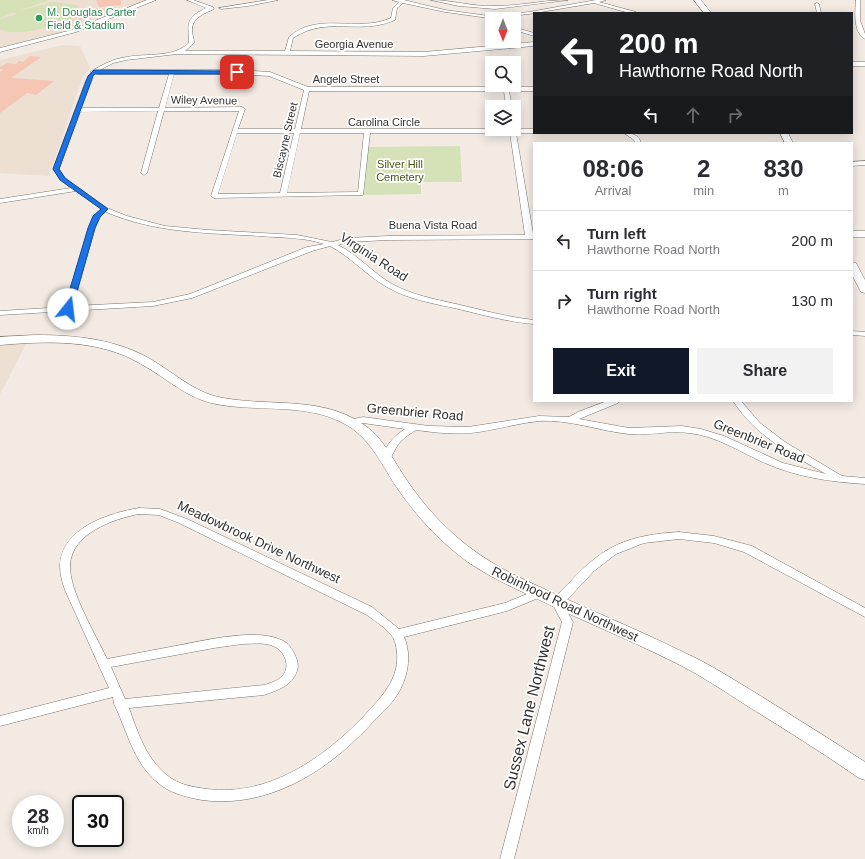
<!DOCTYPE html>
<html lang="en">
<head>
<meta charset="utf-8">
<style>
  :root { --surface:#fff; --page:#f2f2f3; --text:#2b2b33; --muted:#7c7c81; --line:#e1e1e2; --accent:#111827 }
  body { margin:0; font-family:Helvetica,sans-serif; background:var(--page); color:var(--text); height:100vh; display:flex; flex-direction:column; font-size:15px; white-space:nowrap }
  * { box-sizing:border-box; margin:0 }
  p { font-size:13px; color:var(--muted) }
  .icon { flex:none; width:22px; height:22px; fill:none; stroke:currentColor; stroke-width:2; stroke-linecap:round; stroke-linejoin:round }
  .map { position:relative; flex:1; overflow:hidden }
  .side { position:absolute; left:533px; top:142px; width:320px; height:260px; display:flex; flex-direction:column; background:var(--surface); border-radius:0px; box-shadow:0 2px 10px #0003 }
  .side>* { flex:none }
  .guide { position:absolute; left:533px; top:12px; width:320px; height:122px; border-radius:0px; box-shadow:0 2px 10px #0003; background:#202124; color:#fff; overflow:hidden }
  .needle { width:26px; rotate:180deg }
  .tools { position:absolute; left:485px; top:12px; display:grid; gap:8px }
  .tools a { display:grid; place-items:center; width:36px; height:36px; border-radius:0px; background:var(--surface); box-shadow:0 2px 10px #0003; font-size:20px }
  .speed { position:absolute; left:12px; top:795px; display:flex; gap:8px; font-size:20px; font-weight:700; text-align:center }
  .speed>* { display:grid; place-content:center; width:52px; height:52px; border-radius:50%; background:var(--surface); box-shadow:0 2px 10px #0003; line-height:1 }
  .speed small { font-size:10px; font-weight:400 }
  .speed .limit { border:2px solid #111; border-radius:6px; background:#fff; color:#111 }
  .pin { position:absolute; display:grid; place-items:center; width:34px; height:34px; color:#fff; margin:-17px; border-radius:8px; box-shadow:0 2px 6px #0006 }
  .me { position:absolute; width:44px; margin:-22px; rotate:16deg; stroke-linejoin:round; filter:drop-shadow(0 0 3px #0008) }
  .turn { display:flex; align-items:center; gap:14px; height:84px; padding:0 20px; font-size:18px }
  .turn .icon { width:52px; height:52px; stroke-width:2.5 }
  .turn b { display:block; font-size:28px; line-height:34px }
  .lanes { display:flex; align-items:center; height:38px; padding:0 20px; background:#0003; justify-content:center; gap:20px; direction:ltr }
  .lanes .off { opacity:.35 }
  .eta { display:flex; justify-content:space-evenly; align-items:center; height:68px; text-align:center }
  .eta b { font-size:24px; font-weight:600; line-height:28px }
  .button { display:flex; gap:8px; margin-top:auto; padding:8px 20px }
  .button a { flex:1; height:46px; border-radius:0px; background:var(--accent); color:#fff; font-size:16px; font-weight:600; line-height:46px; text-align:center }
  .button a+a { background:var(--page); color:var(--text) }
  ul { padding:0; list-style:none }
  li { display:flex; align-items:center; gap:12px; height:60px; padding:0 20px; border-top:1px solid var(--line) }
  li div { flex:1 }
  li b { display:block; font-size:15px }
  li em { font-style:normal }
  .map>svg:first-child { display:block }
  .built { fill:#eddfd2 }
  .green { fill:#d5e2b7 }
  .building { fill:#f4c6b3 }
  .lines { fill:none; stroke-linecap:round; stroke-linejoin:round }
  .street-casing { stroke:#7b746d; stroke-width:1 }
  .secondary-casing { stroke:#7b746d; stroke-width:1 }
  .street { fill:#fff; fill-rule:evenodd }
  .secondary { fill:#fff; fill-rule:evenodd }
  .route { fill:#1a73e8; stroke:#114b97 }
  .leisure-dot { fill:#2e9e5b; stroke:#fff; stroke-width:1.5 }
  .labels { text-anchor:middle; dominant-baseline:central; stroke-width:3.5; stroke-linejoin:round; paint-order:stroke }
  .far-leisure-label { font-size:11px; fill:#27864d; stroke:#fff; text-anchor:start }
  .far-street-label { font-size:11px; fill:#34312f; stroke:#fff }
  .far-park-label { font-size:11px; fill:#475615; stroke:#fff }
  .street-label { font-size:13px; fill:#34312f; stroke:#fff }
  .near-street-label { font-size:16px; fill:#34312f; stroke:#fff }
</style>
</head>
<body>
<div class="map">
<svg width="865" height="859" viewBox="0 0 865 859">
  <rect width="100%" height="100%" fill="#f2eae3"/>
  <path class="built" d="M49,0H143L144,1L73,30L37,40L0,47V18L18,10Z
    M63,45L80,46L90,68L82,79L49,176L0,173V60Z
    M27,342L0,394V345Z"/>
  <path class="green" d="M0,0H49L18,11L53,2L77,5L79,8L87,11L71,17L75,20L70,23C44,25 27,37 0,30V19L16,14L15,12L0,18Z
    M460,146L462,182H421V194L364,195L368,147Z"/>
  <path class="building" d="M96,0H121V5L99,7Z
    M93,8H101L113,11L84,21L70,17Z
    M30,56L41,57L11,78L54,81L36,95L27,93L0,113V72L4,70L0,69V67L7,63L16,64L19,61L23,62Z"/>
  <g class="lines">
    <g class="street-casing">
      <path id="street" d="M187,0H193L213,7L214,9C206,13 192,17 192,30C192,34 194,39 194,43L185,51H285L289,37C317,11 358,33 391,18L393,8L399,2L392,0H404L445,10L489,16L529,12L596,0H606L599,2L636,12V13H629L594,3L529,14L489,18L445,12L403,3L397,8L395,20C359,36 328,15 293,38L290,51L424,52L534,42V46L424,56L177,54L126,60L113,63L100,70H237L270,72L308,87H534V91H509L512,107H506L504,91H309L301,129H514V128L515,129H534V133H516L534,239L388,240L348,242L338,245C358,255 373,273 392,284C412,295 434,299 456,304C482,310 507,317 534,320V324C507,322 480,314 454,308C431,303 407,299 387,287C367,276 351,257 330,246L312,251L192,298L153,306L0,315V311L65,307L89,228L94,216L101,209L76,191L0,203V199L71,188L61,180L53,169L86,80L92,73L90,72C102,65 112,59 127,57C148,53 173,58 189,43C188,22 186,18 206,8ZM97,74H169L159,108H81L92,80ZM174,74H237L269,76L304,90L295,129H238L245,109L242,107L165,108ZM158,111L141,173L144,175L147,173L164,111H239L211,196L214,198L363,195L370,133H510L525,235L388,236L348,238L332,242L297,235L208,230L165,226L127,216L107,208L65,178L59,169L80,112ZM237,133H294L280,193L218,194ZM300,133H364L358,192L287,193ZM106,212C155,233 207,233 260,236C281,238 304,237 324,244L307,247L190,294L153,302L73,306L95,228L100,217Z
        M268,0H278L248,6L221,9L219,8Z
        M431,0C452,0 473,7 495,6C520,6 544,0 568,0L495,9L459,6Z
        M856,0H860V20L865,34V39C853,32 855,12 856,0Z
        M817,3L819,4L821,13H817L815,4Z
        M514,27L534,33V36L514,30Z
        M852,62H865V66H852Z
        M624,133C632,133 639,135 641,143H635L634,140Z
        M865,161V165L852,166V162Z
        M852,331L865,332V336L852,335Z
        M607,401H619L618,403L579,419L629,428L682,426L701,429L724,436L783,463L826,474C789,453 757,437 733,401H741L760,423L785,442L842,476L865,478V484C831,482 796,477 765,463C740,452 717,436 689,433C669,430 649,436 629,434C599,431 569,419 539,421C519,423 499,429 479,432C458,435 437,433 416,430C397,442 399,443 389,461L386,462L381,459C386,445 393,437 405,429L363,423L352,425L348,422L349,420L363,417L429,426L468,427L539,416L569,417L578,412Z
        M139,508L160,509L187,519L372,607L399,629L505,603L539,589L543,590L544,593L543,596L507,611L404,637C412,655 408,678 397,695C391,705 381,713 373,722C329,770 270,809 202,800C186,797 169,793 157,782C133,762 127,730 114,704L113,697L0,726V716L109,688L65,590C62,582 60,574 60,566C61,528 109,513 139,508ZM139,514L159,515L179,523L367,615C376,622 392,631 395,642C404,675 384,694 364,716C324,758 268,797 207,789C193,787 179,785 168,776C146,759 138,733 129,708L264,695C278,690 292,686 297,671C299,665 297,659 294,653C291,647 286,641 279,639C252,628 198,642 170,647C149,651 128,655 107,659C96,635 69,591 70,565C72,533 113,519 139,514ZM242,644C252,644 264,642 273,646C284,650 291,666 283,675C278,681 271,683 264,685L125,699L111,667L214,648Z
        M679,532L714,536L752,546L865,608V617L744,552L714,543L679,539L644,543L616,554L594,571L563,604L573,622L514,859H500L562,622L552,603C556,595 564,589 570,582C604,545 629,535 679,532Z"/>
    </g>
    <g class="secondary-casing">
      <path id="secondary" d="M147,0H156L76,32L0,52V48L72,30Z
        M694,0H701L711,13H704Z
        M780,133H788L793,143H785Z
        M852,231H865V237H852Z
        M852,262L856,263L865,280V293L861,292L852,275Z
        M35,335C75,335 117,339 152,360C172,372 191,389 214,396C267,409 327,392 372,431C387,445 396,465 408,482C430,514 458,542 491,562C507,572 525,580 542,588C589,610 637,629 683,652C710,664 734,680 759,695C794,717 830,739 865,762V780L859,778C823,753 786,730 749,707C724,691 699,674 672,661C626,638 578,619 531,596C508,585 486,575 465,560C440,541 418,518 400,492C382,467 372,438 343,423C304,402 254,413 211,403C184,396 165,377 141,364C99,339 48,341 0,345V337Z"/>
    </g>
    <use href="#street" class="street"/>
    <use href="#secondary" class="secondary"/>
  </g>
  <path class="route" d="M94,70L237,71L239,72L237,74H95L93,76L59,169L65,178L108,209L100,217L95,228L72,309L68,312L64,309L88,228L93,216L101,209L60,180L53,169L88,76Z"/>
  <circle class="leisure-dot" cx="39" cy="18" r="4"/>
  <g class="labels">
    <g class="far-leisure-label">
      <text x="47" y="12">M. Douglas Carter<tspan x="47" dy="13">Field &amp; Stadium</tspan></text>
    </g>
    <g class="far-street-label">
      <text x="354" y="44">Georgia Avenue</text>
      <text x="346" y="79">Angelo Street</text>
      <text transform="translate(204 100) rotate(1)">Wiley Avenue</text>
      <text x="384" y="122">Carolina Circle</text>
      <text transform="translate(285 140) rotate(-77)">Biscayne Street</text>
      <text x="433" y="225">Buena Vista Road</text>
    </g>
    <g class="far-park-label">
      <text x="400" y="164">Silver Hill<tspan x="400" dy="13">Cemetery</tspan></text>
    </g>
    <g class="street-label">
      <text transform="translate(374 257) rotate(33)">Virginia Road</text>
      <text transform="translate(415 412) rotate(5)">Greenbrier Road</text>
      <text transform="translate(759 441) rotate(22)">Greenbrier Road</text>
      <text transform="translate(259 542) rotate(25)">Meadowbrook Drive Northwest</text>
      <text transform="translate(565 604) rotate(25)">Robinhood Road Northwest</text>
    </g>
    <g class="near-street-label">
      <text transform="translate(529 708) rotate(-76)">Sussex Lane Northwest</text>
    </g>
  </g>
</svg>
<div class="tools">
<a><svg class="needle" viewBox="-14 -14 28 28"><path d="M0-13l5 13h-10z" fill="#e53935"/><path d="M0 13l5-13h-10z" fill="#7c7c81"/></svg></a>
<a><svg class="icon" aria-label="search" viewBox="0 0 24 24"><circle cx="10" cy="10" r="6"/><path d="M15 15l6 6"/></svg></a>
<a><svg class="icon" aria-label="layers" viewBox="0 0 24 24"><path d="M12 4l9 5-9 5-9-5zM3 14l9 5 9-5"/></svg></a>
</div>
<div class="speed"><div>28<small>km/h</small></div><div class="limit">30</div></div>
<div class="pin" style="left:237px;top:72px;background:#d93025"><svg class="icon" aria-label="arrive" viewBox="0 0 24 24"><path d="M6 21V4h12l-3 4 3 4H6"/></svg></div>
<svg class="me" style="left:68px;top:309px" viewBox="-20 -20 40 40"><circle r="19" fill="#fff"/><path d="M0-13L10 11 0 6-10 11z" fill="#1a73e8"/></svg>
<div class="guide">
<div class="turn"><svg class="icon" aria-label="left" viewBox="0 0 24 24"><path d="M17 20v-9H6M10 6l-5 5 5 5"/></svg><div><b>200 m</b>Hawthorne Road North</div></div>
<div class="lanes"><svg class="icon" aria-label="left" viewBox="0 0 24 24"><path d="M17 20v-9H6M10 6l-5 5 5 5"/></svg><svg class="icon off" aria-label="ahead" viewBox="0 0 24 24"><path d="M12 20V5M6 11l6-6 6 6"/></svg><svg class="icon off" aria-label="right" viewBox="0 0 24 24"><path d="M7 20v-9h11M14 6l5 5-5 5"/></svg></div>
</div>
<section class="side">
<div class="eta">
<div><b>08:06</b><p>Arrival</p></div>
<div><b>2</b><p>min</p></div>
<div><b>830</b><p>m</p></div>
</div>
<ul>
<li><svg class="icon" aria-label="left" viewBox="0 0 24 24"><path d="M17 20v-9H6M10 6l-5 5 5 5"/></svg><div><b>Turn left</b><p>Hawthorne Road North</p></div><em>200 m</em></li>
<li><svg class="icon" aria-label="right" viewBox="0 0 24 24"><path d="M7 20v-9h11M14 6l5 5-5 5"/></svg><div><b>Turn right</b><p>Hawthorne Road North</p></div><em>130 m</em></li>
</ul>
<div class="button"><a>Exit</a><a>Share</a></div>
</section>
</div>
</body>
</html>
